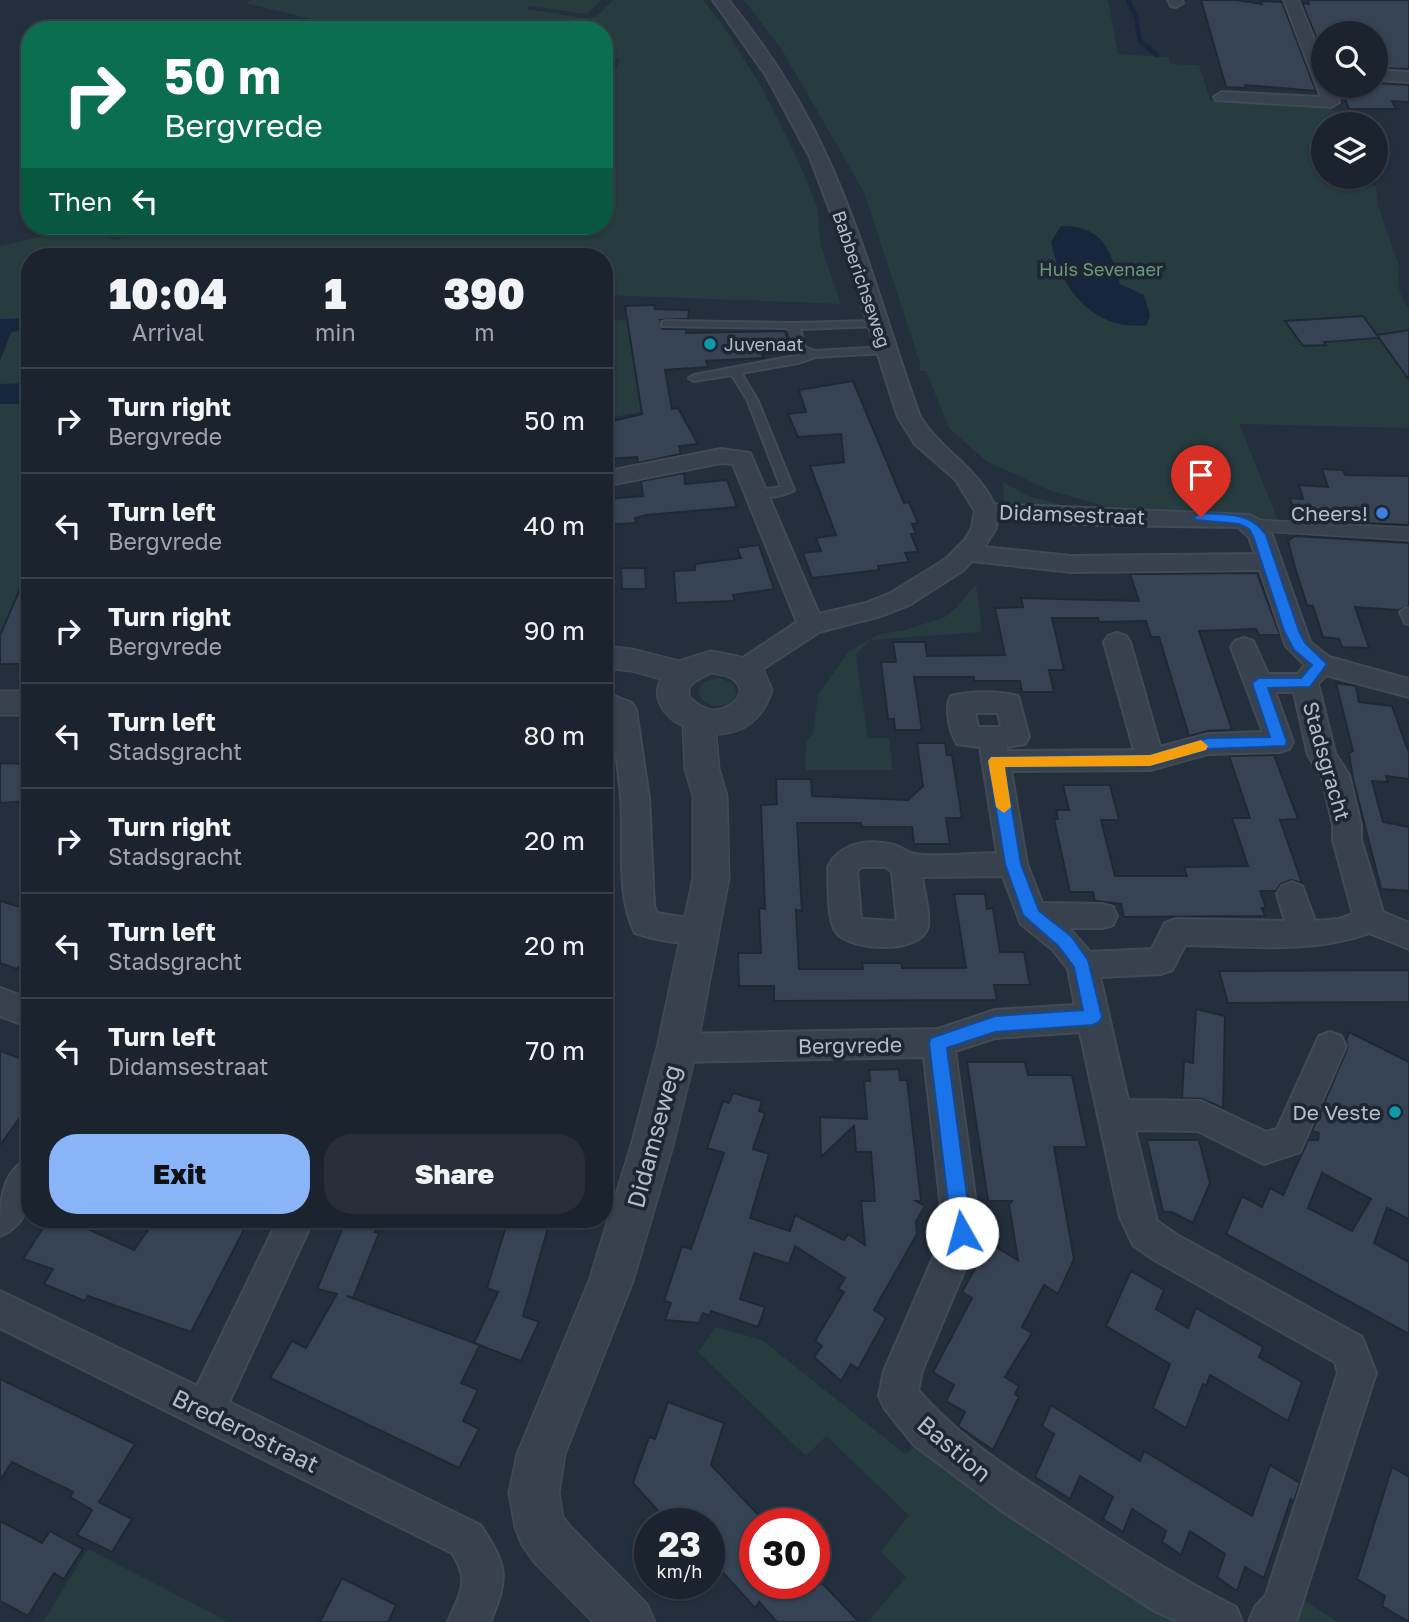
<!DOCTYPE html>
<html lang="en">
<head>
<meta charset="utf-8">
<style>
  :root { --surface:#1b232e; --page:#282f3a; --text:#f1f3f6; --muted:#a0a4aa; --line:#39404a; --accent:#8ab4f8 }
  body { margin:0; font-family:"Golos Text",sans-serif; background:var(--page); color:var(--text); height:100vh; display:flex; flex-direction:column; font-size:26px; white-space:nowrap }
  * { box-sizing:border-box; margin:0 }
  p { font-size:23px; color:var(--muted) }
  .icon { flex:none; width:38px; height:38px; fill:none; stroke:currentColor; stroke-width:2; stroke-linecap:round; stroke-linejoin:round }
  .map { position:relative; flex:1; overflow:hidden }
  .sheet { position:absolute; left:21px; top:248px; width:592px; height:980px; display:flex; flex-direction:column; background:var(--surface); border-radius:28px; box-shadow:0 2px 5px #0004,0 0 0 2px var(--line) }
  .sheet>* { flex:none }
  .guide { position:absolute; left:21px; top:21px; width:592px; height:214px; border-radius:28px; box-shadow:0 2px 5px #0004,0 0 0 2px var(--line); background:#0b6e4f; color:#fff; overflow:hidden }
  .fabs { position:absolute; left:1311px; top:21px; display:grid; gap:14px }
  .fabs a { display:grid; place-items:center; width:77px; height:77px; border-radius:50%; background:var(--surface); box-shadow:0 2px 5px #0004,0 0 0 2px var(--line); font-size:35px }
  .speed { position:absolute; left:634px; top:1508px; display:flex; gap:14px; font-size:35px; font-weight:700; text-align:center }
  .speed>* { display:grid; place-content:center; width:91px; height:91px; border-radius:50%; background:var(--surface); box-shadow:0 2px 5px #0004,0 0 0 2px var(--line); line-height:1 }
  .speed small { font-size:18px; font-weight:400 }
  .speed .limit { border:10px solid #d22; background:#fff; color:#111 }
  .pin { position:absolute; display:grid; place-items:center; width:60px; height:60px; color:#fff; margin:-72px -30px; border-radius:50% 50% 50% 0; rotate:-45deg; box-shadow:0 0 7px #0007 }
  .pin .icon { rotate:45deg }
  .me { position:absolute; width:77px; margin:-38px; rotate:353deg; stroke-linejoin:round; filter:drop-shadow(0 0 5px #0008) }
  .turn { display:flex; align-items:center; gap:24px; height:147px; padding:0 28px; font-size:32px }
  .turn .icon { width:91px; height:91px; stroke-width:2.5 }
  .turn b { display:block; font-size:49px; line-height:60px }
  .then { display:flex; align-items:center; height:66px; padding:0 28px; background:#0003; gap:14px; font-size:26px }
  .eta { display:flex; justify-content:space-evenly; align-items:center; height:119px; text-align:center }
  .eta b { font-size:42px; font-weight:800; line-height:49px }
  .cta { display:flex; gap:14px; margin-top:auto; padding:14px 28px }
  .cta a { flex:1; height:80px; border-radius:28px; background:var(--accent); color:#111; font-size:28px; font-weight:800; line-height:80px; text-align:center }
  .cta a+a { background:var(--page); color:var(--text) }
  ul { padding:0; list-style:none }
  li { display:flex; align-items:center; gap:21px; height:105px; padding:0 28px; border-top:2px solid var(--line) }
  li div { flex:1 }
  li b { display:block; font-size:26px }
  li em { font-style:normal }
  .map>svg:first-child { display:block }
  .green { fill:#263c3f }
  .water { fill:#17263c }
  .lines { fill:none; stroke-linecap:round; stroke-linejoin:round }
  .stream { stroke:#17263c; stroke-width:4.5 }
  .building { fill:#364354; stroke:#1f2835; stroke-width:2; fill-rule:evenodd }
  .service-casing { stroke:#414a57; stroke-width:4 }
  .pedestrian-casing { stroke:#414a57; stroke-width:3 }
  .minor-casing { stroke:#414a57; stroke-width:4 }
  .tertiary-casing { stroke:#414a57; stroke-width:3 }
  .service { fill:#38414e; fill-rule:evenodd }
  .pedestrian { fill:#38414e; fill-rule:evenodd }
  .minor { fill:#38414e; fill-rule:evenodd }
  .tertiary { fill:#38414e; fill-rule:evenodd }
  .route { fill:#1a73e8; stroke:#114b97; stroke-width:2 }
  .slow { fill:#f59e0b }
  .culture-dot { fill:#0f9aa8; stroke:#1d2633; stroke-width:2.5 }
  .shop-dot { fill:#3f7fe0; stroke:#1d2633; stroke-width:2.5 }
  .labels { text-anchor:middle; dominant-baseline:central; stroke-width:7; stroke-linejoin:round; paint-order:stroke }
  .far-park-label { font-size:18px; fill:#6b9a76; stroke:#1d2633 }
  .far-street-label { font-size:18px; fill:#b4bcc9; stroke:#1d2633 }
  .far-poi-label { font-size:18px; fill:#b4bcc9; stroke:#1d2633; text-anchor:start }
  .poi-label { font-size:21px; fill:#b4bcc9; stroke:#1d2633; text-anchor:end }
  .street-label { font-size:21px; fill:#b4bcc9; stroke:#1d2633 }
  .near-street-label { font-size:24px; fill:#b4bcc9; stroke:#1d2633 }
</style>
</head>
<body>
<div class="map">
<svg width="1409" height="1622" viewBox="0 0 1409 1622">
  <rect width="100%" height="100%" fill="#242f3e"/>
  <path class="green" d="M251,0H601L587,14L530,6L527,9L583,18L596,17L613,0H703L722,24L764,91L801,167L817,207L821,246L841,304L604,295V257H30V583L22,584L0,635V246L74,229L118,240L137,226H604V90L621,59L604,58V30H356L246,3Z
    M744,0H1108L1118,54L1169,57L1170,64L1199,65L1210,100L1324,108L1343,113L1347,124H1323V177H1366L1368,185L1376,186L1378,205L1399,266C1396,280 1399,298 1409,308V428L1239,424L1278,520H1262L1253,515L1105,506L1051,491L986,461L949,428L926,371H920V363L864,192L782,50Z
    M627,320L638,390L661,389L670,406L604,419V321Z
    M1003,482L1028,496L1092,513L1004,507Z
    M976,584L982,632L870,640L856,654L868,738H889L893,770H806L805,756L807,741L813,734L818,695L849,651L880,634L905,630L945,617L957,607Z
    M719,678L732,683L737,693C730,711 701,710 698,690L705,681Z
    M716,1327L762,1340L906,1455L921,1438L1189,1622H868L906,1577L881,1552L909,1515L826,1436L806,1456L698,1352Z
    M88,1549L229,1622H43Z
    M1302,1599L1338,1622H1293Z"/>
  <path class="water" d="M1061,226C1103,226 1110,249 1120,284L1144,295L1150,315L1147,325C1094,332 1060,288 1051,242Z
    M30,318V329L11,332L0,361V319Z
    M30,383V399L18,404H0V384Z"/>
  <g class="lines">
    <path class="stream" d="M1128,0L1136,17L1140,41L1157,55"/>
  </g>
  <path class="building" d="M1201,0H1235L1262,4L1261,1L1282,2L1316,91L1245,85L1246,88L1226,87Z
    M1308,0H1409V69L1376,68V33H1323V54L1302,3L1309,4Z
    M1376,83L1409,85V102L1392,101L1396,109H1349L1340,86H1376Z
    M654,305L655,309L689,310L688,319L660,320L662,329H686V333L785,331L791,352L762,354L763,358L706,361L708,367L665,370L672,409L678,408L698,444L679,446L681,454L638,463L637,457L604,459V423L642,414L625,306Z
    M1363,316L1379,338L1324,342L1326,345L1303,346L1285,321Z
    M1409,330V380L1377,335Z
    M853,381L904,503L909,502L918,523L912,524L916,534H911L918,552L905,553L909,562L878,566L879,570L812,578L803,553L821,551L816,538L836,535L810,466L844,462L841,434L798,437L788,414L806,412L799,390Z
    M1322,469L1343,470L1345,475L1409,476V525L1296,520L1290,498L1303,499L1299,485L1328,487Z
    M684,473L685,484L727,480L737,507L647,515L635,518L636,523L604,525V499L643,496L641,481Z
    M1295,536L1409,543V606L1399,610L1355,607L1369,648L1342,647L1339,639L1323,637L1313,606L1307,605L1296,571L1288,541Z
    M759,545L774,589L733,595L735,601L676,603L674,571L695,570V564L741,558L737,548Z
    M30,566V651L24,664H0V635Z
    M621,568H645L646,589H622Z
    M1257,573L1280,635H1259L1256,629L1199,631L1232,730L1208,731L1189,736L1159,637H1151L1146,621L1099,622L1098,618H1052L1064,670H1049L1054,692H1022L1020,681H974V677H914L922,730H895L894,719H888L881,662H896L893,642H925L927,656L1005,655L995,608L1023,607L1021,598L1139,601L1130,574Z
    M1336,683L1356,686L1359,702L1392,706L1409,753V779L1386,776L1388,782L1372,781L1383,822L1409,827V891L1381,889L1353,779L1349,753L1353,751Z
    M917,743H945L947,755H952L962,818H946L950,844H914L912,827H862L861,823H797L802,911L796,910L799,969H863L862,963H901L902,968H966L954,894H985L987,909L993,908L1000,952H1024L1030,985H994L997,1000L774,1001V986H739L738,953H761L759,908L765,909L761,805L777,804L776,779H811L812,796L908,800L923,786Z
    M1274,755L1298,819L1280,820L1302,883L1291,880L1281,884L1276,891H1260L1266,908H1262L1265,916L1124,917L1121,904L1095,901L1093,892H1070L1054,819H1058L1056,810H1069L1063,785H1110L1119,820H1101L1115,876H1187L1184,867L1248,866L1232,818H1250L1229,756Z
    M0,763L30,764V801L0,803Z
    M0,901L30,910V953L17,969L0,963Z
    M1409,970V1002L1228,1003L1219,971Z
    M1196,1009L1225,1016L1223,1108L1202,1099L1182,1098L1184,1061L1193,1063Z
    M1349,1032L1409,1062V1219L1387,1208L1374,1243L1409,1262V1334L1226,1234L1242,1196L1262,1207L1270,1188L1283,1195L1308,1140H1318L1319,1133L1312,1131L1348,1047L1346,1040ZM1322,1173L1371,1199L1352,1231L1308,1208Z
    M0,1051L30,1062V1104L0,1145Z
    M967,1062H1025L1028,1075H1072L1087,1147H1054L1074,1259L1058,1294L1044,1285L1022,1327L1032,1333L1005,1377L1019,1386L1015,1394L1019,1397L993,1450L958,1426L965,1412L946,1401L954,1385L933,1372L972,1298L962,1292L989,1243L1018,1260L1009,1205L1012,1201H988Z
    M899,1069L900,1080H907L921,1201H916L925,1206L916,1222L917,1234L874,1310L886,1318L858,1369L851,1364L841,1381L814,1357L822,1346L815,1341L844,1292L838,1289L845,1278L795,1246L789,1264L754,1253L740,1299L765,1307L758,1327L711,1311L710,1316L703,1313L699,1323L665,1320L671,1303L664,1301L682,1246L691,1249L724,1153L707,1148L723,1101L729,1103L733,1093L762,1101L759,1111L765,1113L753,1149L769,1154L750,1218L790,1231L795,1215L844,1240L848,1234L865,1245L861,1201H875L871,1152H856L854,1126L821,1157L820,1117L867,1119L864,1081H870L869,1070Z
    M1147,1140H1199L1210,1183L1193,1223L1172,1212H1163Z
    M48,1220H84L81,1226L134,1250L155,1220H249L191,1332L88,1296L85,1301L44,1284L53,1269L23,1259Z
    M346,1220H380L375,1232L379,1233L353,1298L347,1296L480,1345L461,1383L478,1390L463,1421L479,1429L459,1468L270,1378L292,1341L306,1348L337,1294L317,1289Z
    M508,1220L549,1224L523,1316L539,1322L521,1361L474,1343L498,1292L487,1288Z
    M1131,1271L1164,1290L1156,1309L1188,1328L1196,1308L1263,1347L1259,1357L1302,1382L1288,1421L1210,1375L1206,1386L1203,1384L1186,1428L1153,1408L1170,1364L1106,1326Z
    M0,1379L135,1444L99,1502L132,1519L112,1552L77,1535L92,1510L70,1497L73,1492L12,1462L0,1480Z
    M668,1402L724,1423L711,1465L767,1524H754V1584H823L859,1622H777L759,1602L755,1608L709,1557V1524H670L633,1483L649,1437L655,1439Z
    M1051,1405L1140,1461L1144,1451L1252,1516L1270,1465L1300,1483L1294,1501L1291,1499L1264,1578L1245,1567L1237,1591L1217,1577L1225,1554L1190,1531L1181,1555L1162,1542L1166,1531L1132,1509L1123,1532L1103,1519L1113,1497L1080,1476L1070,1499L1035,1477L1054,1434L1042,1426Z
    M1392,1467L1409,1477V1622L1382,1606L1385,1596L1357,1579Z
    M0,1521L42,1543L50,1531L83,1549L64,1579L54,1573L28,1616L0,1601Z
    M342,1578L396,1605L388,1622H320Z"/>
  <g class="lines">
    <g class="service-casing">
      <path id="service" d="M666,321L792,323L876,321L880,322V326L800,329L805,347L815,351L886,347L891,350L886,353L815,357L798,363L741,373L757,399L794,490C785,496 761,500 751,494L753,491L781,487L747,399L732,375L694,381L689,378L694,375L805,354L796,351L790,330L786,328L662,326V322Z
        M1406,608L1409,609V624L1405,623L1400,612Z"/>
    </g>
    <g class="pedestrian-casing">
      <path id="pedestrian" d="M1253,520L1409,528V540L1247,530L1244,526L1247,522Z"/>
    </g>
    <g class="minor-casing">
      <path id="minor" d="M713,0H728C767,48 801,100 827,157C865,240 889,331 920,417C941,450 977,468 994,504L1250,515L1261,521L1272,535L1310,642L1329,657L1409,679V697L1326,675L1318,684L1335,753L1349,775L1361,825V840L1383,912L1409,923V949L1369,933C1311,954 1246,946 1185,945L1172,970L1161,974L1100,977L1128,1100L1201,1101L1266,1132L1277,1129L1319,1036L1330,1032L1341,1036L1346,1046L1300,1152L1264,1164L1198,1131L1135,1130L1157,1221L1177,1235L1362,1337L1376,1373L1296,1622H1249L1255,1607L1266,1595L1338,1373L1335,1362L1153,1259L1133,1245L1120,1217L1080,1032L995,1038L955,1051L980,1233L922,1371L918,1390C962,1441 1022,1478 1079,1514C1130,1547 1181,1580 1236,1607L1242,1622H1178L1153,1610L1002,1511L914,1445L885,1409L879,1396L884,1371L944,1233L924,1057L677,1062L666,1058L661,1048L666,1038L677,1034L938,1029L995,1010L1075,1005L1068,969L1053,950L1021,924L1003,876L922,877C924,891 930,913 928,926C922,955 850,951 836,932C827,920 829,883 828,867C841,842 868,839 894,845C902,847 907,853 914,854C940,858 970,853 997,853L980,747L957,744C950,732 944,708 951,696C970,691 999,691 1018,696L1029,737L1025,744L1007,747V751L1134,750L1104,642L1108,636L1117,633L1126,636L1130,642L1160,747L1208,734L1263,732L1231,647L1235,641L1244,638L1253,641L1268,674H1298L1305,665L1286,646L1260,570L1071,572L972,561L962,571L909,605L881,616L819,632L752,676L743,679L734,676L730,670L734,664L797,622L733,464L721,463L604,486V472L721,449L750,453L819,614L866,603L891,593L946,559L965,540L972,528L975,511L956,480L915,444L898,417L841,239L810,157L766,75ZM997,519L1102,525L1238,527L1249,537L1255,554L1071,556L984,547L996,528ZM1275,692H1294L1308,755L1322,777L1333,825V840L1353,914L1339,919L1315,921L1302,886L1292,882L1282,886L1277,894L1285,921L1176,919L1165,923L1152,949L1090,952L1069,928H1102L1113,925L1117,916L1113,907L1102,904L1042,903L1027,864L1011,771L1150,770L1208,754L1280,752L1289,749L1293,742ZM975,713H998L1001,727H978ZM861,867H886L892,872L897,921L861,919L857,871Z
        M1168,0H1182L1183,3L1176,7L1171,6Z
        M1284,0H1298L1323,61V86H1333L1339,102L1331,107L1216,100L1214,97L1222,92L1321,97Z
        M1376,70L1409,72V82L1376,80Z
        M604,692L632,703L636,710L649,798L654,906L657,913L711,922L715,931L711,940C690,947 656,940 635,933C615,892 625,842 621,797C619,770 614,743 611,716L604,713Z
        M0,988L30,999V1027L0,1016Z
        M30,1158C30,1189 34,1222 0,1236C0,1205 0,1171 30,1158Z
        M278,1220H313L229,1402L480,1525C508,1566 509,1577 490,1622H448C460,1593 471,1582 452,1553L0,1328V1291L197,1386Z"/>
    </g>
    <g class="tertiary-casing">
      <path id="tertiary" d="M604,646L632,649L679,661L711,651L737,656L748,659L763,669L772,690C764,717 745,734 716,734L719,769L727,796L729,878L697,1048L673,1146L633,1281L565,1454L559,1493L563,1517L570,1526L647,1604L655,1622H593L534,1562L522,1545L515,1527L509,1493L517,1454L589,1281L631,1146L657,1048L693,878V796L685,769L683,726C664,717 651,698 661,679L632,671L604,668ZM711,673C720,675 731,675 737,683C748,697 725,711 713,710C703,709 696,703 689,697V688L694,682Z
        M0,691H30V715H0Z"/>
    </g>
    <use href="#service" class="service"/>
    <use href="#pedestrian" class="pedestrian"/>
    <use href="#minor" class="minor"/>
    <use href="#tertiary" class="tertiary"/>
  </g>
  <path class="route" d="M1201,513C1227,515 1250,511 1266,535L1299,631L1305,643L1327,664L1310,687L1268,688L1287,742L1285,746L1208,749L1150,766L1005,767L1021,864L1039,911L1071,936L1088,960L1102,1017L1099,1022L1093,1025L995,1032L947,1048L972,1233L969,1240L962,1243L955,1240L952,1233L929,1043L931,1038L995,1016L1083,1010L1074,967L1058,946L1023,915L1005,864L988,761L991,757L1150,755L1208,738L1270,737L1252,683L1259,678H1301L1312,665L1294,650L1284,631L1253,536L1249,529L1239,524L1196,520L1194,517Z"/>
  <path class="slow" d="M1201,740L1208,746L1206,750L1150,766L1005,767L1011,807L1004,813L996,807L988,761L991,757L1150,755Z"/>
  <g class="culture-dot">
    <circle cx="710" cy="344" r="7"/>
    <circle cx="1395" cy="1112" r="7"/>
  </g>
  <circle class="shop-dot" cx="1382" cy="513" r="7"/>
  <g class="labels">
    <g class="far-park-label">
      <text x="1101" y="269">Huis Sevenaer</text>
    </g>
    <g class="far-street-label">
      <text transform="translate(862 279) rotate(71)">Babberichseweg</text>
    </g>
    <g class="far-poi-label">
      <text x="724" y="344">Juvenaat</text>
    </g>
    <g class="poi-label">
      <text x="1368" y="513">Cheers!</text>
      <text x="1381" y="1112">De Veste</text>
    </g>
    <g class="street-label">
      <text transform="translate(1072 514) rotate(2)">Didamsestraat</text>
      <text transform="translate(1327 761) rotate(74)">Stadsgracht</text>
      <text transform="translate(850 1045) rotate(-1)">Bergvrede</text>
    </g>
    <g class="near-street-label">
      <text transform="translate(653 1136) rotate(-75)">Didamseweg</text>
      <text transform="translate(246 1430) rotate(26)">Brederostraat</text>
      <text transform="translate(955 1448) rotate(40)">Bastion</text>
    </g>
  </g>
</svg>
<div class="fabs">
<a><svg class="icon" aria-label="search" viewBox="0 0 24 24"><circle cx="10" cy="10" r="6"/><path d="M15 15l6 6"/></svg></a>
<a><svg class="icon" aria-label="layers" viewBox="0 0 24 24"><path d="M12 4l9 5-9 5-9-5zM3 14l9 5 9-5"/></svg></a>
</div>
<div class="speed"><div>23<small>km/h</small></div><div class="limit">30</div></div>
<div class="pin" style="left:1201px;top:517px;background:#d93025"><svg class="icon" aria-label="arrive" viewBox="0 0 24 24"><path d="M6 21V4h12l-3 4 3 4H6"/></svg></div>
<svg class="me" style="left:962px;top:1233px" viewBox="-20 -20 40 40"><circle r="19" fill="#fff"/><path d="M0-13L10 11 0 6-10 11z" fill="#1a73e8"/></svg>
<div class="guide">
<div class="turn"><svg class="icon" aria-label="right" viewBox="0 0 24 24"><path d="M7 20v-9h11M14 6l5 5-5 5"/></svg><div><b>50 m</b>Bergvrede</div></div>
<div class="then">Then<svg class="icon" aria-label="left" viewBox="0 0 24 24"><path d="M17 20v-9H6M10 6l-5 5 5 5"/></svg></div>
</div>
<section class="sheet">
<div class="eta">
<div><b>10:04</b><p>Arrival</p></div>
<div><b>1</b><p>min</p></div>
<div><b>390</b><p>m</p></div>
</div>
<ul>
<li><svg class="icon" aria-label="right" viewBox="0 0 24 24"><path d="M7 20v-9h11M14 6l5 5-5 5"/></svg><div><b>Turn right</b><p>Bergvrede</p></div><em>50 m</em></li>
<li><svg class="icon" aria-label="left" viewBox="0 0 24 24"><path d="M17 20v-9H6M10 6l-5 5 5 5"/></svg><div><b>Turn left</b><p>Bergvrede</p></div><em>40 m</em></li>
<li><svg class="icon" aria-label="right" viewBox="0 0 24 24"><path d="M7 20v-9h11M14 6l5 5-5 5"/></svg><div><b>Turn right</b><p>Bergvrede</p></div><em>90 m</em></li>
<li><svg class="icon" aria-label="left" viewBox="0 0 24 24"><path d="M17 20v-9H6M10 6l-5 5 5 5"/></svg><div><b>Turn left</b><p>Stadsgracht</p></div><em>80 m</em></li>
<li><svg class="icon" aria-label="right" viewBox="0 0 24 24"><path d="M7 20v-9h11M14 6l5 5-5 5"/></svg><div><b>Turn right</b><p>Stadsgracht</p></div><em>20 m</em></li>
<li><svg class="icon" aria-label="left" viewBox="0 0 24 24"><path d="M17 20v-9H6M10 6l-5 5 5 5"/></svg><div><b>Turn left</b><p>Stadsgracht</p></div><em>20 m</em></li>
<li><svg class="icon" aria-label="left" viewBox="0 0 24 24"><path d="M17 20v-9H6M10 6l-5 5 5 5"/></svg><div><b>Turn left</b><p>Didamsestraat</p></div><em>70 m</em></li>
</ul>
<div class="cta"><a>Exit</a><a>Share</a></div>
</section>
</div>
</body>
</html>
